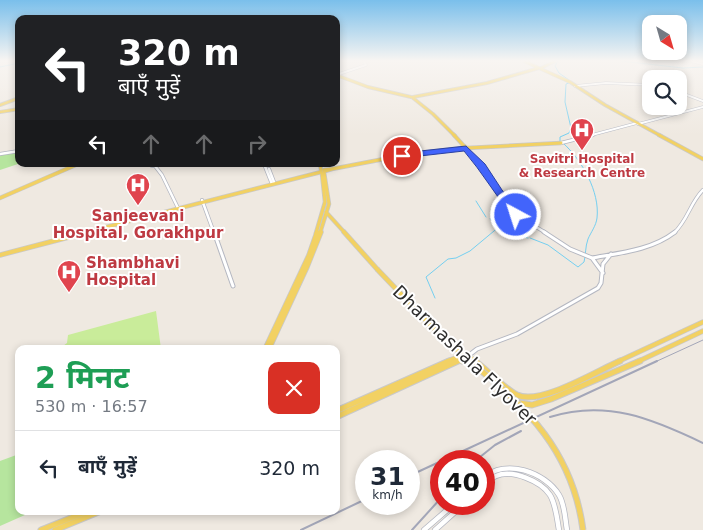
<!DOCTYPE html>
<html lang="hi">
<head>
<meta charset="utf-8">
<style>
  :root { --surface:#fff; --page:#f6f6f7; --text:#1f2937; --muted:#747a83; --line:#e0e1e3 }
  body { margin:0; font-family:"DejaVu Sans","Noto Sans Devanagari",sans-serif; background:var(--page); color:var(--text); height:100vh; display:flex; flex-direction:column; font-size:19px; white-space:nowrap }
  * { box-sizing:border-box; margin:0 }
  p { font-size:16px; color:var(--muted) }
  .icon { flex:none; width:28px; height:28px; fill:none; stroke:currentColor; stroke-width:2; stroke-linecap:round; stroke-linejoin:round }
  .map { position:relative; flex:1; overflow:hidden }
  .side { position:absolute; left:15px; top:345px; width:325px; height:170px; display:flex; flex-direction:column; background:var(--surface); border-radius:10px; box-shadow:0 2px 8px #0003 }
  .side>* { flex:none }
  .guide { position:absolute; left:15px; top:15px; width:325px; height:152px; border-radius:10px; box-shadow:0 2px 8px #0003; background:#202124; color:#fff; overflow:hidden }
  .needle { width:32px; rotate:143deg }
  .controls { position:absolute; left:642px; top:15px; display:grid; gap:10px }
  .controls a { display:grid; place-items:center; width:45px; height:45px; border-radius:10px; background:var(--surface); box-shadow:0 2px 8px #0003; font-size:25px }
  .speed { position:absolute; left:355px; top:450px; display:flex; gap:10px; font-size:25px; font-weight:700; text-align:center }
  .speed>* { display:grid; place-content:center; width:65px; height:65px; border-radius:50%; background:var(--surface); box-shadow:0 2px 8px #0003; line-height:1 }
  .speed small { font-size:12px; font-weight:400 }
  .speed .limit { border:8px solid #d22; background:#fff; color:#111 }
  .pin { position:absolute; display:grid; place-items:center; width:42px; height:42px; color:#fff; margin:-21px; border:2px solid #fff; border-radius:50%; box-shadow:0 1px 5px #0007 }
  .me { position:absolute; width:55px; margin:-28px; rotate:320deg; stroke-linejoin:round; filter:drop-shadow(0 0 4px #0008) }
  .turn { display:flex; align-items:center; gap:18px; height:105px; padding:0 20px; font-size:22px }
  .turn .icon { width:65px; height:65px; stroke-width:2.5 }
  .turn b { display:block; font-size:35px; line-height:42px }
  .lanes { display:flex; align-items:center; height:48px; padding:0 20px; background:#0003; justify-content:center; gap:25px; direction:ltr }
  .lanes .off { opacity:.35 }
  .round { display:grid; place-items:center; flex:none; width:52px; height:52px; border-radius:10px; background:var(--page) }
  .summary { display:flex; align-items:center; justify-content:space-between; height:85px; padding:0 20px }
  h1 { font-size:30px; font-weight:700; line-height:38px; color:#1e9e55 }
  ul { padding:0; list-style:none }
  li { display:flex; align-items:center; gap:15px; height:75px; padding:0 20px; border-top:1px solid var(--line) }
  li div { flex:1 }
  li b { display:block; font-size:19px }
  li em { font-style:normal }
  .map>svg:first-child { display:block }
  .green { fill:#b6e59e }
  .pitch { fill:#c9ec9a }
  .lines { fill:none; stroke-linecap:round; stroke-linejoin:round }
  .stream { stroke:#75cff0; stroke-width:1 }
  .minor-far3-casing { stroke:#b4b7c1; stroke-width:3 }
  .minor-far2-casing { stroke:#b4b7c1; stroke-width:4 }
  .minor-far1-casing { stroke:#b4b7c1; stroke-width:5 }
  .minor-casing { stroke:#b4b7c1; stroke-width:6 }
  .major-far3-casing { stroke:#c9c9c9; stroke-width:4 }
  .major-far2-casing { stroke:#c9c9c9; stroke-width:4.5 }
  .major-far1-casing { stroke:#c9c9c9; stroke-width:5.5 }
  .major-casing { stroke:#c9c9c9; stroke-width:7 }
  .minor-far3 { stroke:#fff; stroke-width:2 }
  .minor-far2 { stroke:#fff; stroke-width:2.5 }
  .minor-far1 { stroke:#fff; stroke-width:3 }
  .minor { stroke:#fff; stroke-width:4.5 }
  .major-far3 { stroke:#f2d163; stroke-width:2.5 }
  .major-far2 { stroke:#f2d163; stroke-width:3 }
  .major-far1 { stroke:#f2d163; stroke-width:4 }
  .major { stroke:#f2d163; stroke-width:5 }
  .rail-far1 { stroke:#a3a6b8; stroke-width:1 }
  .rail { stroke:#a3a6b8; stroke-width:2 }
  .major-bridge-far1-casing { stroke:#c9c9c9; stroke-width:5.5; stroke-linecap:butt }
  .major-bridge-casing { stroke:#c9c9c9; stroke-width:7; stroke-linecap:butt }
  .major-bridge-far1 { stroke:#f2d163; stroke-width:4 }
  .major-bridge { stroke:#f2d163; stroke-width:5 }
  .route { fill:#4264fb; stroke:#2b41a3 }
  .labels { text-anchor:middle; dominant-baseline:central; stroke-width:4; stroke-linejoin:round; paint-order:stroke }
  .far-health-label { font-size:12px; font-weight:bold; fill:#be3a42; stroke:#fff }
  .health-label { font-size:15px; font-weight:bold; fill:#be3a42; stroke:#fff }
  .near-street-label { font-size:18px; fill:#2e2e2e; stroke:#fff }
</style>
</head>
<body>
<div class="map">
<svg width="703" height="530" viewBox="0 0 703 530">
  <rect width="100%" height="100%" fill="#efe9e1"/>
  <path class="green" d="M19,152L18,164L0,170V155Z
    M19,454V511H34L0,526V461Z"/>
  <path class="pitch" d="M156,311L161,349H59L67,343L68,335Z"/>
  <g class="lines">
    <path class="stream" d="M558,61L555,66L559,73L569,80
      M621,61L683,68L703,67
      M0,67L19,63
      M560,141V137L569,133L571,128L565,102L566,84L569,83
      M476,201L486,217
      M490,219L500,226
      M530,238L548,245L578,267L584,262C586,255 585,247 588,239C591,232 596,226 597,218C600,192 582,160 563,143
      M435,298L426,277L448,259L456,258L470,251L500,226L512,233L528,238"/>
    <g class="minor-far3-casing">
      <path id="minor-far3" d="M690,61L703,64
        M336,63L340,61
        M336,75L366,65L364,61
        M575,86L606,83L651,85
        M679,92L703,101
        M638,124L703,107
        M588,136L637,123"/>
    </g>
    <g class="minor-far2-casing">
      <path id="minor-far2" d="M561,143L593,135
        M466,149L482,166L498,192L515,214L546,233
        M0,154L19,151
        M154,164L155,165L152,166V165Z
        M264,164L272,184
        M155,166L162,175L178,208
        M269,169L274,182
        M202,200L214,233
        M674,233C688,220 690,203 703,190"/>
    </g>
    <g class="minor-far1-casing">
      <path id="minor-far1" d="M214,232L233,286
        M544,232L570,249L592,258L603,273
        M592,258C620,253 652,250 675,232
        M468,356L477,349L517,334L598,288L601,283L603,264L611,254"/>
    </g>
    <g class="minor-casing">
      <path id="minor" d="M484,478C505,458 545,472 559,495C565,505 565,519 567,530
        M484,486C488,482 491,478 496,476C512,469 541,481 550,495C556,505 557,519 559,530
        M424,530L454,504
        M435,530L464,504"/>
    </g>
    <g class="major-far3-casing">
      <path id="major-far3" d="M524,61L539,68
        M541,68L555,61
        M541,69L570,82L605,105L661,136
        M336,75L368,87L411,97
        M413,97L487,83L539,68
        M413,98L433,114L455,136
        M0,105L19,98
        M0,112L19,109"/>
    </g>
    <g class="major-far2-casing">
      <path id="major-far2" d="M454,135L463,145
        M659,135L703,159
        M463,145L467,148H462Z
        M467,148L561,143
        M320,164L321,170
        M332,169L410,154L462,148
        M324,170L332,169L325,171
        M0,198L78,164
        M326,212L345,233
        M83,233L321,172
        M316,233L325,202L322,174
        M320,233L329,204L324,172"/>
    </g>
    <g class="major-far1-casing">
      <path id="major-far1" d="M344,232L377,269
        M0,255L88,232
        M265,349L309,255L317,232
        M269,349L307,267L321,232
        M446,362C459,356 465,352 477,362
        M455,362L459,360L468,362
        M617,362L703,322
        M637,362L703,331"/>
    </g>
    <g class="major-casing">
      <path id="major" d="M462,361L469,362
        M475,361C486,369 506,390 517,395C540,406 597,371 620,361
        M519,403L532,405L551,399L640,361
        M336,411L449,361
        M336,417L458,361
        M41,530L88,511
        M55,530L101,511"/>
    </g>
    <use href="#minor-far3" class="minor-far3"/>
    <use href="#minor-far2" class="minor-far2"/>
    <use href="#minor-far1" class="minor-far1"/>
    <use href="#minor" class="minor"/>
    <use href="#major-far3" class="major-far3"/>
    <use href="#major-far2" class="major-far2"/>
    <use href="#major-far1" class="major-far1"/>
    <use href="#major" class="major"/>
    <path class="rail-far1" d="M655,362L703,340"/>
    <path class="rail" d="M550,417C606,399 653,419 703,443
      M475,461L495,445L521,431
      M409,476L657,361
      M301,530L366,499
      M412,530L441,498"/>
    <g class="major-bridge-far1-casing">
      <path id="major-bridge-far1" d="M377,269L439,334L470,362"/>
    </g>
    <g class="major-bridge-casing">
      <path id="major-bridge" d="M469,361C528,407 573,453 583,530"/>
    </g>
    <use href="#major-bridge-far1" class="major-bridge-far1"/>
    <use href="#major-bridge" class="major-bridge"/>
  </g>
  <linearGradient id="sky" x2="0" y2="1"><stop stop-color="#7abfeb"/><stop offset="0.45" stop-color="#f8f5f2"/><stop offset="1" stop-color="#f8f5f2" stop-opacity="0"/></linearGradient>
  <rect width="703" height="135" fill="url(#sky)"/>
  <path class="route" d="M466,146L485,164L502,190L520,212V217H513C496,196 482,172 464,151L402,158L398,156L402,153Z"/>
  <defs>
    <g id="hospital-pin" transform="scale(1.25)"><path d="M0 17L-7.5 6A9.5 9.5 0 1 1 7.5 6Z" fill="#e0444e" stroke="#fff"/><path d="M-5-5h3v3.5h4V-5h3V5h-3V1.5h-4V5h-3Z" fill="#fff"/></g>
  </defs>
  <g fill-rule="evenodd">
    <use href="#hospital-pin" x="582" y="130"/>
    <use href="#hospital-pin" x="138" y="185"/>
    <use href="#hospital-pin" x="69" y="272"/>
  </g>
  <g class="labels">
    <g class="far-health-label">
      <text x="582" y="159">Savitri Hospital<tspan x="582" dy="14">&amp; Research Centre</tspan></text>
    </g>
    <g class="health-label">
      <text x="138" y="216">Sanjeevani<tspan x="138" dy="17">Hospital, Gorakhpur</tspan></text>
      <text x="86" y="263" text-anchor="start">Shambhavi<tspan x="86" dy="17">Hospital</tspan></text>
    </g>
    <g class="near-street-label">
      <text transform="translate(465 355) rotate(44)">Dharmashala Flyover</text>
    </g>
  </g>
</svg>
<div class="controls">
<a><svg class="needle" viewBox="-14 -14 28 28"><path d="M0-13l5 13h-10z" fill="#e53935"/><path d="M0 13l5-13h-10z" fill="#747a83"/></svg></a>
<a><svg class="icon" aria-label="search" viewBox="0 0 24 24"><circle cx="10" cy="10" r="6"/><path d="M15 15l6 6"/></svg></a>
</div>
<div class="speed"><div>31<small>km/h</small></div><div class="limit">40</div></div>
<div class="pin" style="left:402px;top:156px;background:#d93025"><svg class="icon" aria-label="arrive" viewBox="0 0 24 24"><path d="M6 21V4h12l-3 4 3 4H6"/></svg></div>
<svg class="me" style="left:516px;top:215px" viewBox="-20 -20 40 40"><circle r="17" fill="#4264fb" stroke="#fff" stroke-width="3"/><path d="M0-11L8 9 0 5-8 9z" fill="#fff"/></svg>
<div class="guide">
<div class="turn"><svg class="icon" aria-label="left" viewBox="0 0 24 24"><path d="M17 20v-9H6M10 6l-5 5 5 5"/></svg><div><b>320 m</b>बाएँ मुड़ें</div></div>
<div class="lanes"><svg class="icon" aria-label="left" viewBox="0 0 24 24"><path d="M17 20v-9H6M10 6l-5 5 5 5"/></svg><svg class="icon off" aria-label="ahead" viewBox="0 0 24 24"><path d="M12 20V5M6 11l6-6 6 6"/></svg><svg class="icon off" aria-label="ahead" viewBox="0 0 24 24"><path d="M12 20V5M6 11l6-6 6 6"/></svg><svg class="icon off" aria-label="right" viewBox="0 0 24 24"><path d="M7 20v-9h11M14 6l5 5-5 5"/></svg></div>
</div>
<section class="side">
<div class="summary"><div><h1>2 मिनट</h1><p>530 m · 16:57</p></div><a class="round" style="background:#d93025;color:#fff"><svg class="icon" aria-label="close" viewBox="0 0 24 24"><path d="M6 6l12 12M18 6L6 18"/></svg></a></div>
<ul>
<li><svg class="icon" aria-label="left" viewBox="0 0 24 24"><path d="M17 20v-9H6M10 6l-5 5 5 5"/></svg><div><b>बाएँ मुड़ें</b></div><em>320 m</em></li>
</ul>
</section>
</div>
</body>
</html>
